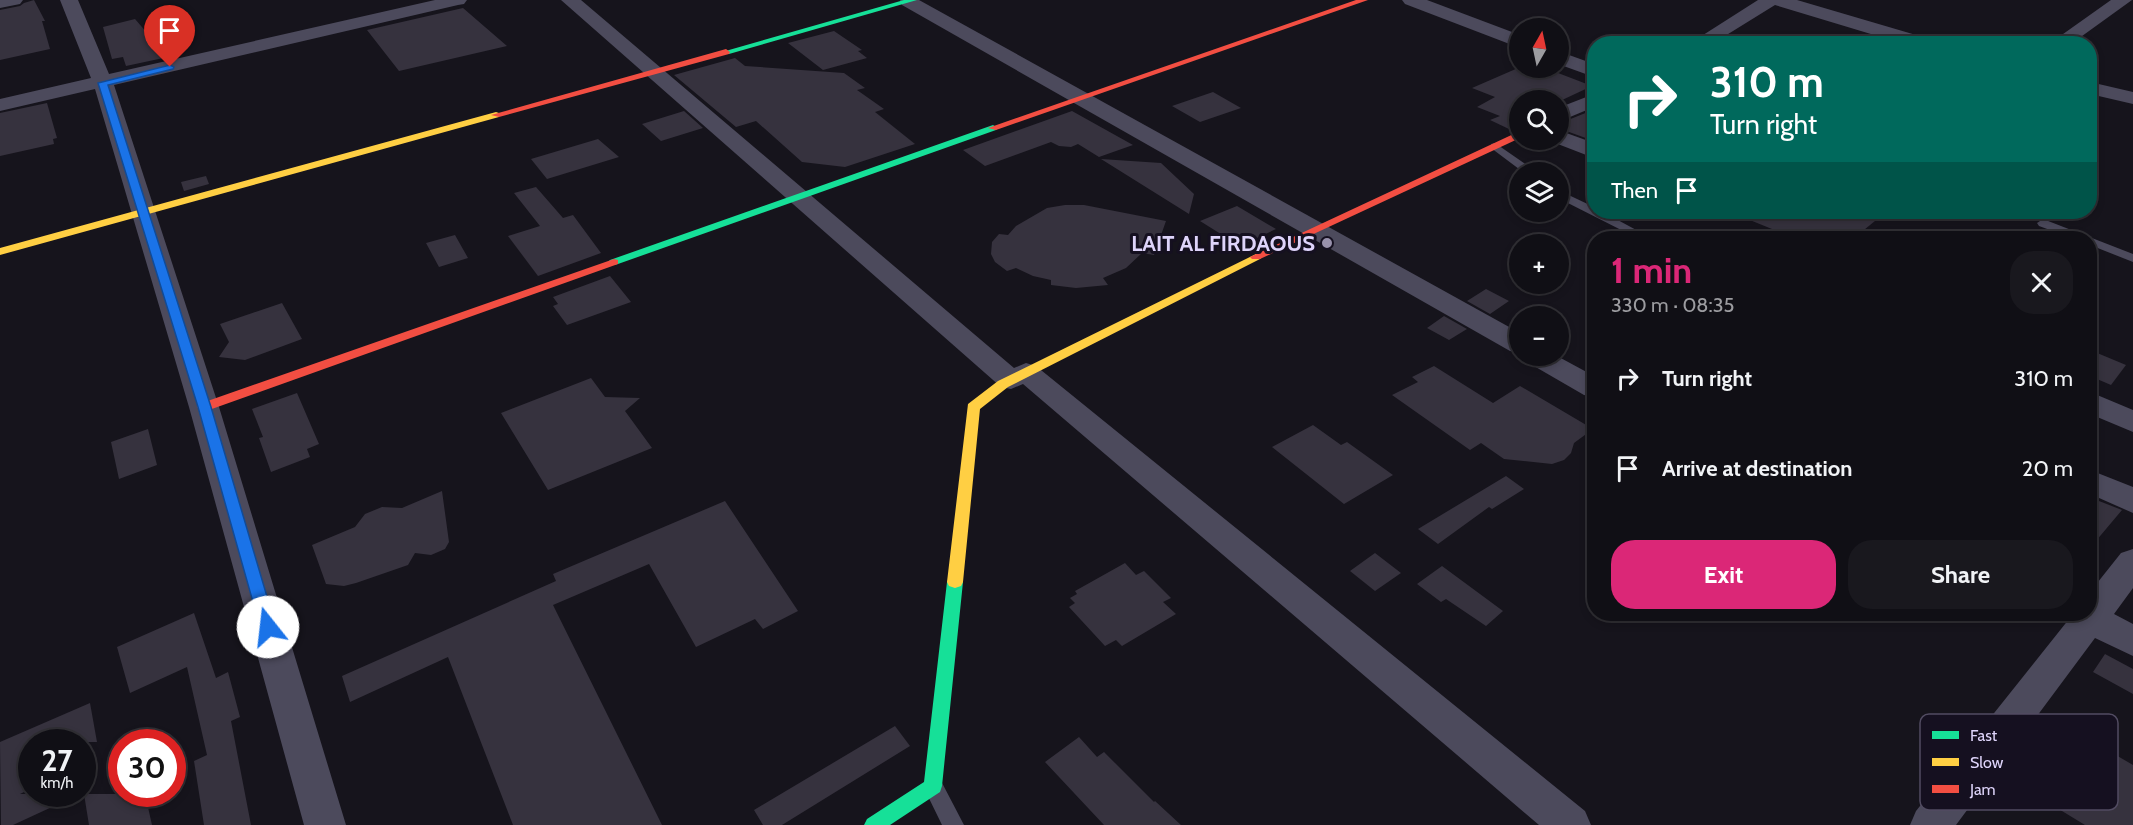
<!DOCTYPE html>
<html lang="en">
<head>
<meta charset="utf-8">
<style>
  :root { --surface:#100f15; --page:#19181e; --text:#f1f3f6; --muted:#9c9ca0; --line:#302f34; --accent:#db2777 }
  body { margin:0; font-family:Cabin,sans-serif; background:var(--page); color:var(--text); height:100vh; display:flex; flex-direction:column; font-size:22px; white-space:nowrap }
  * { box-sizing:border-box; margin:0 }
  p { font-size:20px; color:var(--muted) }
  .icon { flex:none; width:33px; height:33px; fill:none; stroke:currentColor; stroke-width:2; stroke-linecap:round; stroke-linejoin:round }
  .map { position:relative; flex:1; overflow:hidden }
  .sheet { position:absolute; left:1587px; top:231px; width:510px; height:390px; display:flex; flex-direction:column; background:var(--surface); border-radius:24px; box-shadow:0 3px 9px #0003,0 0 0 2px var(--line) }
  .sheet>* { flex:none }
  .hud { position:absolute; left:1587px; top:36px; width:510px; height:183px; border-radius:24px; box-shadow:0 3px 9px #0003,0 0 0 2px var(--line); background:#00695c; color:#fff; overflow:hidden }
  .needle { width:39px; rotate:9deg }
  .buttons { position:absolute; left:1509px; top:18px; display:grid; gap:12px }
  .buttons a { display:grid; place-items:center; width:60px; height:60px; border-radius:50%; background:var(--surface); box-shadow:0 3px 9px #0003,0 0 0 2px var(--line); font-size:30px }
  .speed { position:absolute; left:18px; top:729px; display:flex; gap:12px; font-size:30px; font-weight:700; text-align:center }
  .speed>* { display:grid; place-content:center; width:78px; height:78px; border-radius:50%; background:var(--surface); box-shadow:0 3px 9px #0003,0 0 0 2px var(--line); line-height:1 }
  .speed small { font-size:15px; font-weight:400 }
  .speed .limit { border:9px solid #d22; background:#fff; color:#111 }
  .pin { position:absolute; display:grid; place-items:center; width:51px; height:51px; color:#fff; margin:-62px -26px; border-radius:50% 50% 50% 0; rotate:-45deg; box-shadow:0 0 6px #0007 }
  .pin .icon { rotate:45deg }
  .me { position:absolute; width:66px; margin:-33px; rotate:344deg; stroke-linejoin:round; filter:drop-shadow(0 0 4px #0008) }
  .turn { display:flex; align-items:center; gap:21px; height:126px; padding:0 24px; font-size:27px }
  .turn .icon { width:78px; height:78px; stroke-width:2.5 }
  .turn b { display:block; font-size:42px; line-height:51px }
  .then { display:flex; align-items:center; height:57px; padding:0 24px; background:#0003; gap:12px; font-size:22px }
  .round { display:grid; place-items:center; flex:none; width:63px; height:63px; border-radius:24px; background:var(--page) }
  .overview { display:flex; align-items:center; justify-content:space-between; height:102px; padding:0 24px }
  h1 { font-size:36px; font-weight:800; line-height:45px; color:var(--accent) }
  .primary-button { display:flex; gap:12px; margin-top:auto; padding:12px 24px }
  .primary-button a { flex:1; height:69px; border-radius:24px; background:var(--accent); color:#fff; font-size:24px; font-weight:800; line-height:69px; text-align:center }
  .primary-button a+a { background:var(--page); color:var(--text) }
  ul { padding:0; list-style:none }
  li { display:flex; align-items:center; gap:18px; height:90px; padding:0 24px }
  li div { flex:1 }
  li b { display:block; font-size:22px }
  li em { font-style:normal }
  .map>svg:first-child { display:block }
  .building { fill:#36323e }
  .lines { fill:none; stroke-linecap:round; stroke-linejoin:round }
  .lane { fill:#4c4a5c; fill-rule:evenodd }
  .street { fill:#4c4a5c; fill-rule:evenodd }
  .fast { fill:#16e098; fill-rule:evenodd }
  .slow { fill:#ffcf43; fill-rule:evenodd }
  .jam { fill:#f24e42; fill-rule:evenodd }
  .route { fill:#1a73e8; stroke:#114b97; stroke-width:1.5 }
  .poi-dot { fill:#9891ac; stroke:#151020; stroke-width:2 }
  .labels { text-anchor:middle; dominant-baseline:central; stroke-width:6; stroke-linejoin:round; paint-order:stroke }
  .poi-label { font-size:22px; font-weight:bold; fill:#ded4fa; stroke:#151020; text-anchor:end }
  .key { fill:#151020; stroke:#514b61; stroke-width:1.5 }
  .key-label { font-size:16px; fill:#ded4fa }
</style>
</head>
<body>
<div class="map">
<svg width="2133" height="825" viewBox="0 0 2133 825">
  <rect width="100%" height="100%" fill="#16141c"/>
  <path class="building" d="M34,0L45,21H42L50,49L0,60V10L20,6L24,3Z
    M463,8L507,46L399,71L367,30Z
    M135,19L168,57L126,66L123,57L112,59L103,27Z
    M834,31L862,50L858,51L867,58L823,70L788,43Z
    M735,58L745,66L844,73L865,88L857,90L884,109L875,112L915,144L845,167L802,162L756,121L736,127L674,75Z
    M1518,68H1545L1592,86L1560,101L1565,103L1558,105V100H1520V125L1509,129L1490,120L1500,116L1477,107L1495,97L1472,88Z
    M1213,92L1241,108L1200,122L1172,106Z
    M47,103L57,138L53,139L54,144L0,156V113Z
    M684,111L703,128L661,141L642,124Z
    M1072,111L1133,145L1099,157L1078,144L1071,147L1059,146L1051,142L985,166L963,150Z
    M1588,112L1594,114V141L1558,128V124Z
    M598,139L619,157L547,179L531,159Z
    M1101,159L1161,163L1194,194L1189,214Z
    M206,176L209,184L184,191L181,182Z
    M536,187L563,218L573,215L601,253L538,276L508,236L540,226L514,193Z
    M1065,205H1084L1166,221L1154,255L1142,253L1126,268L1103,278L1108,285L1076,288L1051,285V280L1033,276L1016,268L1007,271L995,262L991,254L992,242L999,234L1008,235L1016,226L1047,208Z
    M1237,206L1276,229L1240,246L1200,221Z
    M1730,212H1801L1819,219L1828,212H1886L1859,234L1866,238H1794Z
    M455,235L468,258L439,267L426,243Z
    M610,276L631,302L567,325L553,306L558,304L553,297Z
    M1486,289L1509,301L1490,314L1467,301Z
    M282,303L302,339L245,360L219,357L229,342L220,324Z
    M1444,316L1467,329L1449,340L1427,328Z
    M2090,350L2126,365L2111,385L2090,376Z
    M1434,366L1493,403L1520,386L1593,429L1574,443L1571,453L1564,460L1552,464L1504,459L1481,443L1470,450L1392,395L1418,382L1412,377Z
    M591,378L605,397L640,398L625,411L652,448L548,490L501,413Z
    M297,393L319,444L307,449L310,457L271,472L259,438L263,437L252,409Z
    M1313,425L1341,445L1347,442L1393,475L1344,504L1272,447Z
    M148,429L157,465L119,479L111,442Z
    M1506,476L1524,489L1492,509L1489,507L1438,544L1418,529Z
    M442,491L449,542L445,549L431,555L415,553L408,565L356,583L344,586L326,584L312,545L355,527L365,514L382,507L402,508Z
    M725,501L798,611L763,629L755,619L696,647L649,564L553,605L662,825H513L448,657L350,702L342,676L556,581L553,574Z
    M2099,501L2122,510L2090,548V512Z
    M1375,553L1401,573L1375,591L1350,571Z
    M1125,563L1136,575L1144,571L1171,598L1163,602L1176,614L1122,646L1116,640L1105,646L1069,607L1075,603L1070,598L1077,594L1075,591Z
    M1442,566L1503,611L1486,626L1446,599L1441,602L1417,584Z
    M194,613L216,678L228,672L240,717L231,721L251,825H204L194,761L207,755L187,667L130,693L117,647Z
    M2105,654L2133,669V694L2093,672Z
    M90,703L97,742H32V788L20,794H80L13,825H1L0,742Z
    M895,726L910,746L782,825H763L754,810Z
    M2078,733L2133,765V825H2085L1998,772L2009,758L2047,778Z
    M1079,737L1097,757L1104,752L1154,802L1155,801L1181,825H1104L1045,762Z
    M84,794H145L152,825H89Z"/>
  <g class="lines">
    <path class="lane" d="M1495,143L1534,170L1535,172H1523L1491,148V144Z
      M1558,190L1594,207V212H1603L1651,238H1637L1558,198Z
      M2043,219L2133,254V262L2090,245V238H2072L2039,226L2037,223Z
      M933,777L940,779L964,825H942L923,786L926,779Z"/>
    <path class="street" d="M0,0H23L20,4L0,8Z
      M60,0H78L109,74L435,0H467L464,4L458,5L114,85L219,407L346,825H304L189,407L95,89L0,111V99L91,78Z
      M561,0H581L1014,368L1026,363L1036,366L1585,811L1591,825H1539L1023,384L1011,389L1001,387Z
      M900,0H919L1520,333V353L1510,351L902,5Z
      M1402,0H1427L1520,35V48L1405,4Z
      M1758,0H1797L1933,40L1935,44H1904L1775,5L1712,44H1689Z
      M2111,0H2132L2071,44H2049Z
      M1558,51L1594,64V77L1558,64Z
      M2090,82L2133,92V104L2090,94Z
      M1594,94V107L1558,122V108Z
      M1558,130L1594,143V158L1550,141L1558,140Z
      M1523,356H1557L1594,376V397L1584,395L1527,362Z
      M2090,392L2133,410V432L2090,414Z
      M2090,470L2133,487V513L2090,494Z
      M2133,549V588L2114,614L2133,624V656L2095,638L1956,825H1910L1916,811L2073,614H2090V592L2121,553Z"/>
    <path class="fast" d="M904,0H917L729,54L722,52Z
      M993,125L998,128L996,130L618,264L614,265L608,262L610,260Z
      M955,576L961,578L963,582L942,786L940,792L890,825H864L867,819L924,782L947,582L949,578Z"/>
    <path class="slow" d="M496,112L499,113V117L0,255V248Z
      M1256,254L1262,257L1260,259L1008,387L980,409L963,582L961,586L955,588L949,586L947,582L968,404L998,381Z"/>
    <path class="jam" d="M1356,0H1368L996,130L988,128Z
      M726,49L730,52L729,54L499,117L491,115Z
      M1520,131V138L1260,259H1252L1250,257Z
      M614,259L618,260V264L209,410L204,411L197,407L199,404Z"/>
  </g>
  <path class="route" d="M170,65L174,67L173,69L108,85L211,407L276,627L274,632L268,633L262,632L260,627L198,407L98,83Z"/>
  <circle class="poi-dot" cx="1327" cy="243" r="6"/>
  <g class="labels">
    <g class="poi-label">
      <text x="1315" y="243">LAIT AL FIRDAOUS</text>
    </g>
  </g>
  <rect x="1920" y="714" width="198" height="96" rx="9" class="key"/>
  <rect x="1932" y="731" width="27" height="8" fill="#16e098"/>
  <rect x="1932" y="758" width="27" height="8" fill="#ffcf43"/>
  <rect x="1932" y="785" width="27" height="8" fill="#f24e42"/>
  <g class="key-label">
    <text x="1970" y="741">Fast</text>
    <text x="1970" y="768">Slow</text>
    <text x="1970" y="795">Jam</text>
  </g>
</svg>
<div class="buttons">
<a><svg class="needle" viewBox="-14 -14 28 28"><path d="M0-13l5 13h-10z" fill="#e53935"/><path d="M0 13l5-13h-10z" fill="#9c9ca0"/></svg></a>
<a><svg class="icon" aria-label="search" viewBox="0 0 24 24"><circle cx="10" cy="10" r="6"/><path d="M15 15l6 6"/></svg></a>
<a><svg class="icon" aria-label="layers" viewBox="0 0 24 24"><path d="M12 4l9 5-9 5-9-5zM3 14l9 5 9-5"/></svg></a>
<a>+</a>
<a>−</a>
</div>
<div class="speed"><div>27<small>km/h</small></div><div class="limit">30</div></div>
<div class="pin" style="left:170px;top:67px;background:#d93025"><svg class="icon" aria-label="arrive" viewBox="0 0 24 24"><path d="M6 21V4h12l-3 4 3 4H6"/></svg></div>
<svg class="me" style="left:268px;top:627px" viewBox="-20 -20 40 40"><circle r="19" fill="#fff"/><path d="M0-13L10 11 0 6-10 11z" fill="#1a73e8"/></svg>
<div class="hud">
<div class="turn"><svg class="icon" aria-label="right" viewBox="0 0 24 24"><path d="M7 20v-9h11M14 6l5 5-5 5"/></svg><div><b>310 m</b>Turn right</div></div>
<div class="then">Then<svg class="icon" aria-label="arrive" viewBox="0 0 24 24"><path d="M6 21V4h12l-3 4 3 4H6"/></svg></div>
</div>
<section class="sheet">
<div class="overview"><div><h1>1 min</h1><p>330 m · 08:35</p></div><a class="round"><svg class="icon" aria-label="close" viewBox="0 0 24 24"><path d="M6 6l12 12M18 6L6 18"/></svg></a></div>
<ul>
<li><svg class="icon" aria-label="right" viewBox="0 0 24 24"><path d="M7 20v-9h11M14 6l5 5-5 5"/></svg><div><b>Turn right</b></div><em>310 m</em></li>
<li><svg class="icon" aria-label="arrive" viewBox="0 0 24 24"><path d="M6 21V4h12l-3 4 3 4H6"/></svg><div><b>Arrive at destination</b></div><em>20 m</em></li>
</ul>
<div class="primary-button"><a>Exit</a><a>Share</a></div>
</section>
</div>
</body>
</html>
